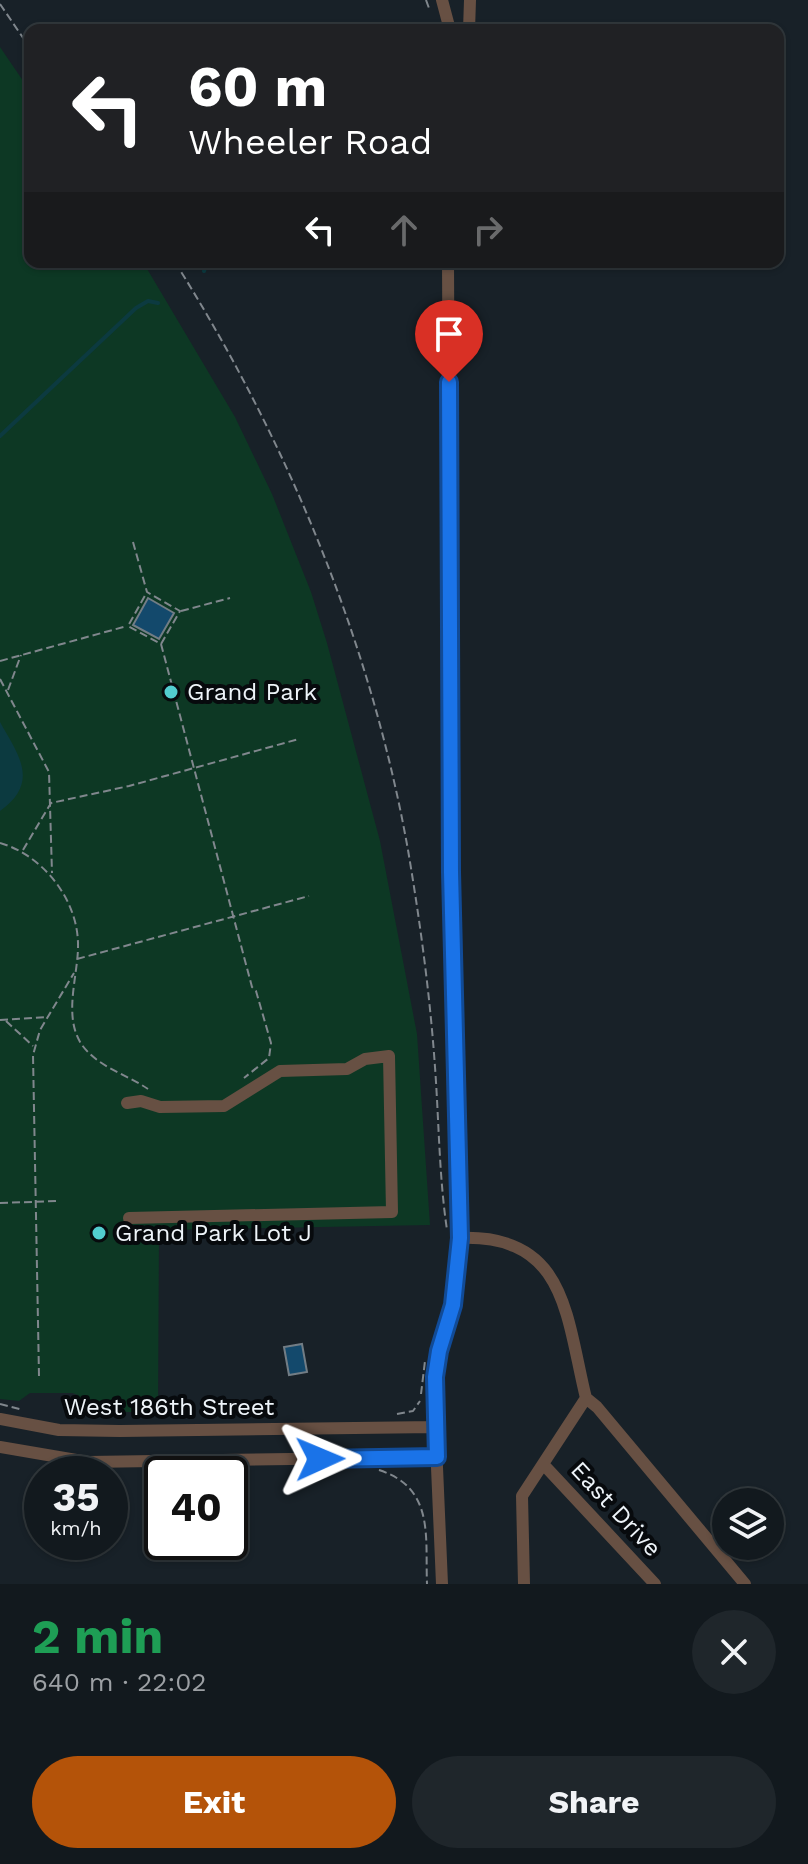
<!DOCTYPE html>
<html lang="en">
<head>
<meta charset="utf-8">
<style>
  :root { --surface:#12191e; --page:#1f262b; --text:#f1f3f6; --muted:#9ca0a4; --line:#31383c; --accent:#b45309 }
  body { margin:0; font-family:"Work Sans",sans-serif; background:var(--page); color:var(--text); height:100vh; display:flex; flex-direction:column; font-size:30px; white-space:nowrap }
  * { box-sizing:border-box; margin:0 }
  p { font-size:26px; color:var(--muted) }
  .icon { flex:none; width:44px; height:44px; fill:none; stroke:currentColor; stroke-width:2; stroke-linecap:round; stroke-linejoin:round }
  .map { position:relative; height:1584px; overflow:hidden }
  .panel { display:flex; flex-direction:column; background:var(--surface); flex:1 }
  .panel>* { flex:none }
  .guide { position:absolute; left:24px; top:24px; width:760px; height:244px; border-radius:16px; box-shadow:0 2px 6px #0004,0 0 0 2px var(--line); background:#202124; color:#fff; overflow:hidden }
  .buttons { position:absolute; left:712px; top:1488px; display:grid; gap:16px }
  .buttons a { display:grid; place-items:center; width:72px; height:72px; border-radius:50%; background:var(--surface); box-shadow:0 2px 6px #0004,0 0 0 2px var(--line); font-size:40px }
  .speed { position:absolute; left:24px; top:1456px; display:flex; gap:16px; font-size:40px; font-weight:700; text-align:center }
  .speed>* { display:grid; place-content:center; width:104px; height:104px; border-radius:50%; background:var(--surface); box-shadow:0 2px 6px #0004,0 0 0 2px var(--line); line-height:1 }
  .speed small { font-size:20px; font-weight:400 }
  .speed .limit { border:4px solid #111; border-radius:12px; background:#fff; color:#111 }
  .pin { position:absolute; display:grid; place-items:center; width:68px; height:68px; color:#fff; margin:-82px -34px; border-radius:50% 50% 50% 0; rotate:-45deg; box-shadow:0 0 8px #0007 }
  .pin .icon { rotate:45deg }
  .me { position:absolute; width:88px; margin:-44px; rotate:89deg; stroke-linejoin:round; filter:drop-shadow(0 0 6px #0008) }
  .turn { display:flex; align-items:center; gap:28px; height:168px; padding:0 32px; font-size:36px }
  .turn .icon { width:104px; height:104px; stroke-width:2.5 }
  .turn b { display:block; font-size:56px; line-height:68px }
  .lanes { display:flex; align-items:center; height:76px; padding:0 32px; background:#0003; justify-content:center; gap:40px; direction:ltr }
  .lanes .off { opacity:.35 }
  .round { display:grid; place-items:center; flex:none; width:84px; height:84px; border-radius:42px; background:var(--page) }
  .overview { display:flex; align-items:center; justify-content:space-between; height:136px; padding:0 32px }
  h1 { font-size:48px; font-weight:700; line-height:60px; color:#1e9e55 }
  .button { display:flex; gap:16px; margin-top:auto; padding:16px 32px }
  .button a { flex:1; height:92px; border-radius:48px; background:var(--accent); color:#fff; font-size:32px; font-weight:700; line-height:92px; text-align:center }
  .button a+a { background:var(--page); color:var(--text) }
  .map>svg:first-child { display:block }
  .green { fill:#0d3824 }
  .water { fill:#0c3a40 }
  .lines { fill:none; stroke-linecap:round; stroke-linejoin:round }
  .stream { stroke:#0c3a40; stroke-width:4 }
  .building { fill:#13496c; stroke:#727d85; stroke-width:2 }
  .path { stroke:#80878d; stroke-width:2; stroke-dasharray:8 4; stroke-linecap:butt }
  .minor { stroke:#675043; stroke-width:12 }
  .route-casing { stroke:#114b97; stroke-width:20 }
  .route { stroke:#1a73e8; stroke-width:14 }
  .poi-dot { fill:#52cdcf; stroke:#070a0d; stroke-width:3 }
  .labels { text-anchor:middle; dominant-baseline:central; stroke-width:8; stroke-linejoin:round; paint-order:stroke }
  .poi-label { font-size:24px; fill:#eef4f9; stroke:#070a0d; text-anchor:start }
  .street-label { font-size:24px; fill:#eef4f9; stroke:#070a0d }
</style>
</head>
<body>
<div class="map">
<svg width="808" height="1584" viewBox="0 0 808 1584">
  <rect width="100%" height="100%" fill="#182128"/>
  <path class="green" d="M0,47L30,91V262H143L235,417L272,494L311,592L327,643L380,841L417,1034L430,1225L159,1230L158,1412H93L84,1409L78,1395L72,1393H30L19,1401L0,1399Z"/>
  <path class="water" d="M0,722C19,756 40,782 0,811Z"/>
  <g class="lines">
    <path class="stream" d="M421,30L427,24
      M204,271L207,262
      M0,436L136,308L148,301L158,303"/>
  </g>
  <path class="building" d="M148,598L174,613L159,639L133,625Z
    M302,1344L307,1372L289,1375L284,1347Z"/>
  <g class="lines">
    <path class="path" d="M426,0L430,11
      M0,4L30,48
      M175,262C287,440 371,642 408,850C420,921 430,995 435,1067C439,1122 439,1176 447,1230
      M133,542L147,592L180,611L161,644L128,626L147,592
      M181,611L230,598
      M161,644L252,987L256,991L271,1043L269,1058L244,1078
      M0,661L127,626
      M0,679L49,772L52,873
      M8,690L21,655
      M0,843C42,855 77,898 78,943C79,974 62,1016 82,1045C98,1067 126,1074 148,1089
      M23,850L51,803L129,786L299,739
      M77,959L309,896
      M0,1020L47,1017
      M6,1021L33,1046
      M0,1203L58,1201
      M39,1376L33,1055L40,1030L74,973
      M421,1394L425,1361
      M0,1404L23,1410
      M397,1414L413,1411L420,1401
      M379,1470C435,1488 425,1537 427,1584"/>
    <path class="minor" d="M442,0L450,30
      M469,30L470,0
      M127,1103L141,1101L160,1107L224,1106L280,1071L347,1069L365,1059L389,1056L392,1212L129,1218
      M460,1238C567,1234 566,1317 586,1398L597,1407L745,1584
      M0,1419L59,1430L120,1431L435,1427
      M0,1447L88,1462L437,1457
      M544,1465L655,1584
      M442,1584L434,1397L439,1351L457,1282L460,1238L451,872L448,262
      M524,1584L522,1496L586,1398"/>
  </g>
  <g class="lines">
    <g class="route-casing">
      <path id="route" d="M320,1459L437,1457L435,1377L439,1351L453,1305L460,1238L451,872L449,382"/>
    </g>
    <use href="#route" class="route"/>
  </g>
  <g class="poi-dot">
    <circle cx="171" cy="692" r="8"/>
    <circle cx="99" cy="1233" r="8"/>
  </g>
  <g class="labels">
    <g class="poi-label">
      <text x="187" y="692">Grand Park</text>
      <text x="115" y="1233">Grand Park Lot J</text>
    </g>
    <g class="street-label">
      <text x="169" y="1407">West 186th Street</text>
      <text transform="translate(616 1509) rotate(47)">East Drive</text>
    </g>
  </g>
</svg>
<div class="buttons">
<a><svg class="icon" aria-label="layers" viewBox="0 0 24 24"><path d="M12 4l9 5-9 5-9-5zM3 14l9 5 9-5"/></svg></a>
</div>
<div class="speed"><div>35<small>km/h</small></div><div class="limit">40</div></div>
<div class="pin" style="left:449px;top:382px;background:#d93025"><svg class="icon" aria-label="arrive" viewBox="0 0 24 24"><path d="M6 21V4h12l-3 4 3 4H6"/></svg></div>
<svg class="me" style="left:320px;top:1459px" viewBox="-20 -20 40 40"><path d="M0-17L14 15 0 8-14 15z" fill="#1a73e8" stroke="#fff" stroke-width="4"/></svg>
<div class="guide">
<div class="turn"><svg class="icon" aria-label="left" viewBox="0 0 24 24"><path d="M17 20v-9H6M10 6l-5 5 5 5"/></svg><div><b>60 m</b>Wheeler Road</div></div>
<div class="lanes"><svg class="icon" aria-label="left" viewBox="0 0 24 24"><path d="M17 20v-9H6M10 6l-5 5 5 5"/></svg><svg class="icon off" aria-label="ahead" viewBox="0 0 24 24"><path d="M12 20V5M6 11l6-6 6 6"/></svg><svg class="icon off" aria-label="right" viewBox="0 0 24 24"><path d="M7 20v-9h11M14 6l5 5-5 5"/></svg></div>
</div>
</div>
<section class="panel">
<div class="overview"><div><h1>2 min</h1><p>640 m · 22:02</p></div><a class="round"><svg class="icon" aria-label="close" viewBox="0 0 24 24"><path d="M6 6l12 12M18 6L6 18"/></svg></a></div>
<div class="button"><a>Exit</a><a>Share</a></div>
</section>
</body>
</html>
